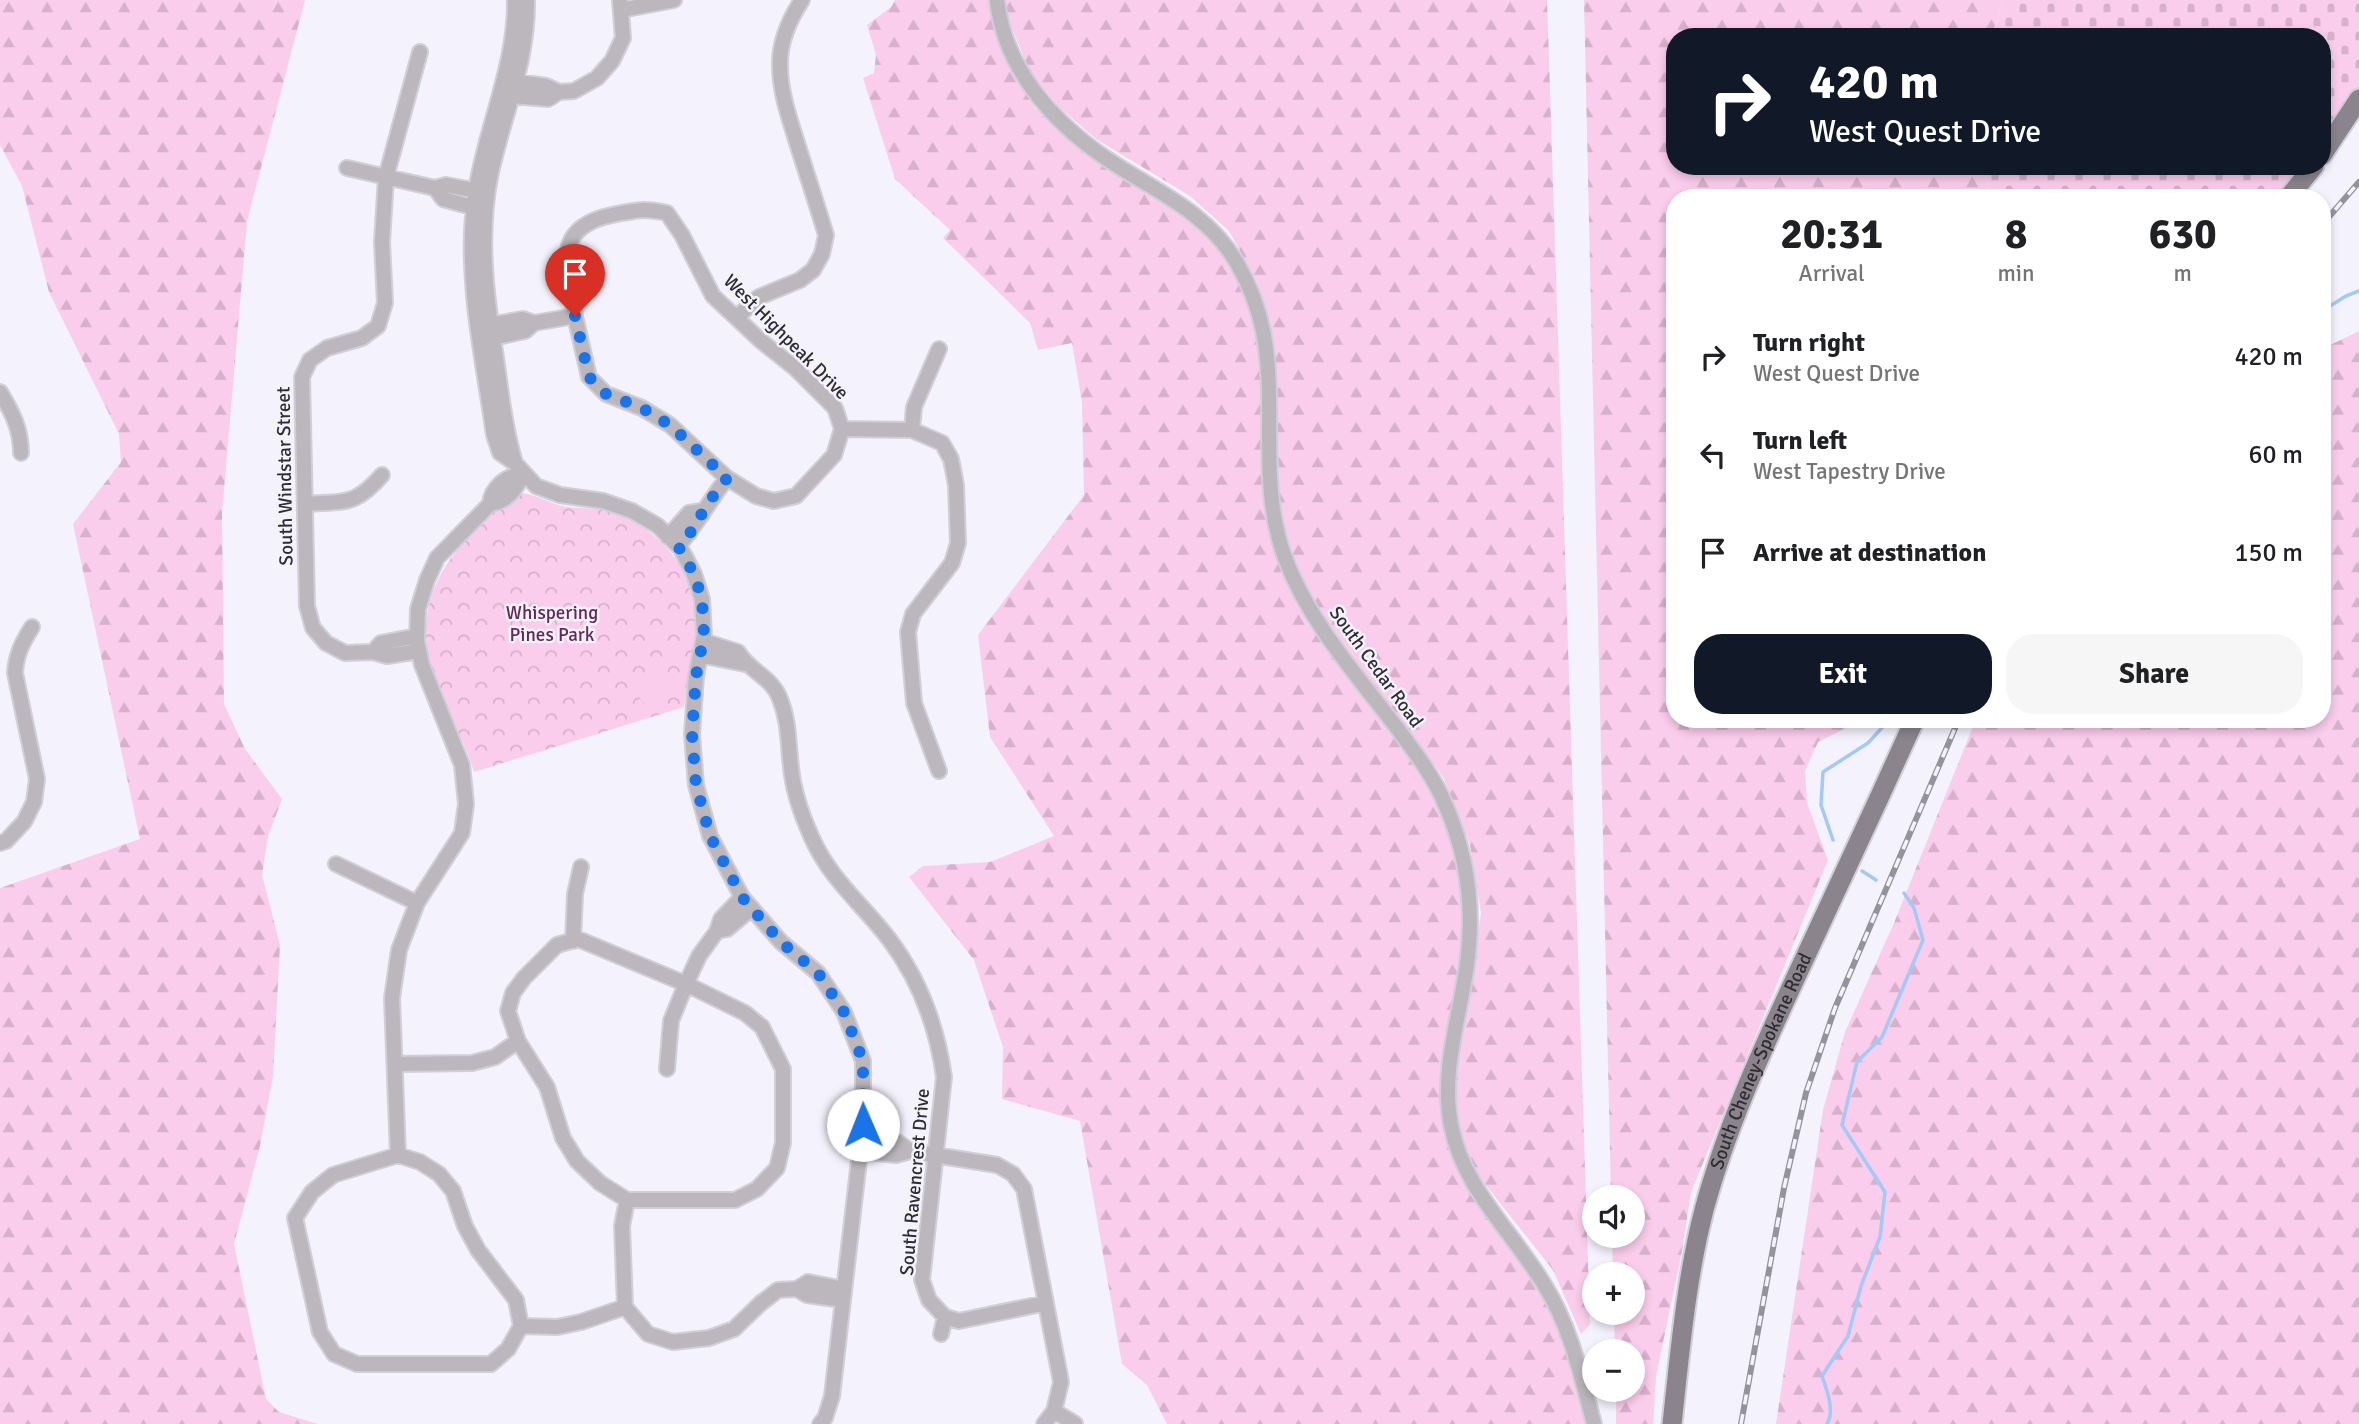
<!DOCTYPE html>
<html lang="en">
<head>
<meta charset="utf-8">
<style>
  :root { --surface:#fff; --page:#f6f6f6; --text:#202124; --muted:#757577; --accent:#111827 }
  body { margin:0; font-family:Signika,sans-serif; background:var(--page); color:var(--text); height:100vh; display:flex; flex-direction:column; font-size:26px; white-space:nowrap }
  * { box-sizing:border-box; margin:0 }
  p { font-size:23px; color:var(--muted) }
  .icon { flex:none; width:38px; height:38px; fill:none; stroke:currentColor; stroke-width:2; stroke-linecap:round; stroke-linejoin:round }
  .map { position:relative; flex:1; overflow:hidden }
  .details { position:absolute; left:1666px; top:189px; width:665px; height:539px; display:flex; flex-direction:column; background:var(--surface); border-radius:28px; box-shadow:0 4px 10px #0003 }
  .details>* { flex:none }
  .hud { position:absolute; left:1666px; top:28px; width:665px; height:147px; border-radius:28px; box-shadow:0 4px 10px #0003; background:#111827; color:#fff; overflow:hidden }
  .fabs { position:absolute; left:1582px; top:1185px; display:grid; gap:14px }
  .fabs a { display:grid; place-items:center; width:63px; height:63px; border-radius:50%; background:var(--surface); box-shadow:0 4px 10px #0003; font-size:35px }
  .pin { position:absolute; display:grid; place-items:center; width:60px; height:60px; color:#fff; margin:-72px -30px; border-radius:50% 50% 50% 0; rotate:-45deg; box-shadow:0 0 7px #0007 }
  .pin .icon { rotate:45deg }
  .me { position:absolute; width:77px; margin:-38px; rotate:359deg; stroke-linejoin:round; filter:drop-shadow(0 0 5px #0008) }
  .turn { display:flex; align-items:center; gap:24px; height:147px; padding:0 28px; font-size:32px }
  .turn .icon { width:91px; height:91px; stroke-width:2.5 }
  .turn b { display:block; font-size:49px; line-height:60px }
  .eta { display:flex; justify-content:space-evenly; align-items:center; height:119px; text-align:center }
  .eta b { font-size:42px; font-weight:700; line-height:49px }
  .action { display:flex; gap:14px; margin-top:auto; padding:14px 28px }
  .action a { flex:1; height:80px; border-radius:28px; background:var(--accent); color:#fff; font-size:28px; font-weight:700; line-height:80px; text-align:center }
  .action a+a { background:var(--page); color:var(--text) }
  ul { padding:0; list-style:none }
  li { display:flex; align-items:center; gap:21px; height:98px; padding:0 28px }
  li div { flex:1 }
  li b { display:block; font-size:26px }
  li em { font-style:normal }
  .map>svg:first-child { display:block }
  .forest { fill:url(#forest-firs) }
  .cemetery { fill:url(#cemetery-stones) }
  .park { fill:url(#park-crowns) }
  .pitch { fill:#fbcdec }
  .lines { fill:none; stroke-linecap:round; stroke-linejoin:round }
  .stream { stroke:#a3c9f7; stroke-width:3.5 }
  .minor-casing { stroke:#d0cfd8; stroke-width:18 }
  .major-casing { stroke:#d0cfd8; stroke-width:23 }
  .minor { stroke:#bbb7bc; stroke-width:14 }
  .major { stroke:#8b848d; stroke-width:19 }
  .rail-casing { stroke:#94939b; stroke-width:6 }
  .rail { stroke:#f4f2fd; stroke-width:3.5; stroke-dasharray:10; stroke-linecap:butt }
  .route { stroke:#1a73e8; stroke-width:12; stroke-dasharray:0 21.6 }
  .labels { text-anchor:middle; dominant-baseline:central; stroke-width:5; stroke-linejoin:round; paint-order:stroke }
  .street-label { font-size:19px; fill:#2e2d32; stroke:#f4f2fd }
  .park-label { font-size:19px; fill:#652756; stroke:#f4f2fd }
</style>
</head>
<body>
<div class="map">
<svg width="2359" height="1424" viewBox="0 0 2359 1424">
  <defs>
    <pattern id="forest-firs" width="22" height="20" patternUnits="userSpaceOnUse" patternTransform="scale(1.75)"><rect width="22" height="20" fill="#fbcdec"/><path d="M5 1l3.5 6h-7zM16 11l3.5 6h-7z" fill="#d7b0cb"/></pattern>
    <pattern id="cemetery-stones" width="16" height="16" patternUnits="userSpaceOnUse" patternTransform="scale(1.75)"><rect width="16" height="16" fill="#fbcdec"/><path d="M2 7V4a2 2 0 0 1 4 0v3zM10 15v-3a2 2 0 0 1 4 0v3z" fill="#d7b0cb"/></pattern>
    <pattern id="park-crowns" width="20" height="18" patternUnits="userSpaceOnUse" patternTransform="scale(1.75)"><rect width="20" height="18" fill="#fbcdec"/><path d="M2 6a3 3 0 1 1 6 0M12 15a3 3 0 1 1 6 0" fill="none" stroke="#d7b0cb"/></pattern>
  </defs>
  <rect width="100%" height="100%" fill="#f4f2fd"/>
  <path class="forest" d="M0,0H305L247,221L222,513L224,704L245,749L282,799L268,836L262,875L280,945L273,1076L260,1146L234,1244L266,1399L279,1412L318,1424H0V888L140,839L73,524L121,462L119,434L49,292L22,186L0,145Z
    M895,0H990L991,11L1007,63L1035,107L1072,143L1168,202L1203,227L1231,262L1248,299L1258,333L1262,373L1264,495L1274,544L1293,592L1322,643L1429,782L1452,835L1464,895L1460,963L1442,1071L1446,1128L1557,1314L1587,1424H1167L1147,1385L1122,1364L1080,1121L1002,1099L1003,1047L974,960L909,877L923,866L990,862L1054,836L990,737L978,635L1084,495L1082,403L1072,343L1038,350L1030,323L943,238L950,230L895,179L863,78L874,73L876,55L867,25L891,7Z
    M1006,0H1547L1590,1324L1581,1334L1553,1270L1477,1174L1459,1129L1455,1080L1481,913L1470,845L1443,777L1327,622L1296,567L1280,509L1274,342L1257,282L1229,231L1190,196L1096,139L1059,107L1030,72L1006,14Z
    M1584,0H2003L1996,24L1989,37H1675V166H1984L1992,198H1675V719H1864L1818,742L1805,771L1807,803L1828,860L1691,1192L1682,1251L1656,1376L1653,1424H1616V1390H1633V1351H1615L1614,1313L1633,1312V1274H1613L1612,1236H1633V1197H1611Z
    M2359,331V1424H1776L1823,1110L1845,1032L1894,923L1976,719H2322V349Z"/>
  <path class="cemetery" d="M2003,0H2359V99L2322,155V37H1989L1996,24Z
    M1984,166H2314L2288,198H1992Z"/>
  <path class="park" d="M522,493C538,495 552,505 568,507C582,509 596,507 610,512C658,526 697,571 696,622C695,650 688,679 684,707L474,772C464,738 444,707 433,674C415,622 432,574 469,537C484,523 502,499 522,493Z"/>
  <path class="pitch" d="M659,676L672,692L650,710L636,694Z"/>
  <g class="lines">
    <path class="stream" d="M2322,311L2346,296L2359,291
      M1833,840L1821,805L1823,772L1868,743L1890,719
      M1862,871L1876,880
      M1827,1424C1835,1411 1827,1390 1822,1376L1848,1336L1861,1286L1880,1237L1885,1192L1842,1125L1857,1062L1882,1037L1923,940L1914,908L1904,893"/>
    <g class="minor-casing">
      <path id="minor" d="M515,0C516,68 484,131 475,197C464,276 483,357 494,435L500,453L515,463L536,486L560,495L603,501L632,511L658,526L681,549L694,574L702,599L704,635L696,676L692,734L696,785L710,836L742,897L781,942L818,973L844,1012L863,1061V1125L832,1396L825,1418L820,1424
        M997,0C1004,67 1051,120 1104,157C1152,190 1206,210 1237,263C1249,284 1258,306 1263,331C1278,406 1257,482 1285,558C1309,622 1356,674 1397,728C1414,751 1434,777 1445,804C1469,858 1475,913 1466,971C1458,1023 1441,1073 1451,1125C1463,1189 1513,1232 1545,1286C1571,1328 1581,1376 1594,1424
        M621,10L674,0
        M510,81L546,86L559,92
        M505,93L513,96L548,99L559,92L574,91L597,78L612,61L623,38L620,0
        M347,168L435,188L446,185L483,192
        M435,188L443,199L483,210
        M575,316L589,377L606,394L642,408L670,425L727,478L756,496L774,501L796,496L834,455L842,429
        M737,317L759,297L800,280L813,270L822,254L826,235C817,205 807,175 798,146C790,120 780,93 780,66C779,42 789,20 802,0
        M534,323L575,316C568,268 550,228 612,215C636,210 643,208 667,213L682,235L713,296L761,341L795,368L835,408L842,429
        M484,326L523,319L534,323
        M483,340L525,331L534,323
        M0,392C12,412 21,429 21,453
        M842,429L912,430L942,443L951,459L956,485L958,543L952,563L913,614L908,632L914,703L939,771
        M912,430L914,407L939,349
        M515,463C505,429 501,394 496,358C486,297 478,233 491,172C504,114 528,61 527,0
        M523,474C516,489 507,502 490,504C491,488 507,475 523,474Z
        M305,504C345,501 354,507 382,475
        M668,537L689,513L702,511
        M678,546C697,525 709,501 727,478
        M703,641L738,652C750,672 772,677 780,699C789,721 788,743 791,767C793,790 802,816 812,838C830,879 863,905 889,939C920,980 937,1027 944,1077L922,1280L929,1300L945,1317L959,1321L1046,1303
        M419,651L387,656L373,652L345,653L326,643L313,628L307,606L302,377L310,360L327,348L362,338L378,326L385,303L382,242L386,177L420,52
        M373,652L381,643L417,636
        M700,655L745,664
        M0,843L6,841L24,822L34,802L37,779L15,673C16,655 22,643 32,627
        M336,864L417,903
        M717,931L727,929L752,908
        M578,939L686,984L745,1013L762,1027L783,1069V1143L777,1168L757,1189L735,1200H627L600,1183L577,1161L563,1138L547,1087L518,1041L508,1011L513,993L524,978L557,945Z
        M573,941L575,894L581,867
        M395,1064L472,1063L495,1057L518,1041
        M667,1069L671,1021L686,984L699,956L717,931L721,919L742,897
        M862,1134L899,1143L910,1151
        M860,1151L896,1155L910,1151L997,1165L1013,1174L1024,1189L1061,1382L1054,1411L1044,1424
        M398,1155L392,998L399,950L417,903L462,833L466,804L462,765L422,665L417,641L418,609L427,580L437,558L490,504
        M398,1155L333,1175L312,1192L295,1218L320,1332L334,1354L357,1364H491L508,1349L521,1326
        M398,1155L420,1162L439,1174L453,1191L465,1226L478,1250L516,1300L521,1326
        M627,1200L622,1226L625,1307L648,1334L673,1342L709,1338L734,1329L761,1303L778,1290L797,1289L808,1282L844,1289
        M797,1289L807,1295L843,1300
        M521,1326L557,1327L581,1322L625,1307
        M941,1334L945,1317
        M1054,1411L1075,1424"/>
    </g>
    <g class="major-casing">
      <g id="major">
        <path d="M2322,155L2359,99"/>
        <path d="M2288,198L2314,166"/>
        <path id="s1" d="M1672,1424C1680,1352 1686,1280 1704,1210C1727,1124 1765,1044 1802,964C1840,883 1878,801 1915,719"/>
      </g>
    </g>
    <use href="#minor" class="minor"/>
    <use href="#major" class="major"/>
    <g class="rail-casing">
      <path id="rail" d="M2322,225L2359,182
        M1741,1424L1784,1188L1806,1093L1835,1008L1959,719"/>
    </g>
    <use href="#rail" class="rail"/>
  </g>
  <g class="lines">
    <path class="route" d="M575,316L589,377L606,394L642,408L670,425L727,478L702,511L700,522L678,546L694,574L702,599L704,635L696,676L692,734L696,785L710,836L742,897L781,942L818,973L844,1012L863,1061V1125"/>
  </g>
  <g class="labels">
    <g class="street-label">
      <text transform="translate(786 337) rotate(45)">West Highpeak Drive</text>
      <text transform="translate(285 476) rotate(-91)">South Windstar Street</text>
      <text transform="translate(1376 667) rotate(54)">South Cedar Road</text>
      <text stroke="none"><textPath href="#s1" startOffset="376">South Cheney-Spokane Road</textPath></text>
      <text transform="translate(915 1182) rotate(-85)">South Ravencrest Drive</text>
    </g>
    <g class="park-label">
      <text x="552" y="613">Whispering<tspan x="552" dy="22">Pines Park</tspan></text>
    </g>
  </g>
</svg>
<div class="fabs">
<a><svg class="icon" aria-label="sound" viewBox="0 0 24 24"><path d="M4 9h4l5-4v14l-5-4H4zM17 9q2 3 0 6"/></svg></a>
<a>+</a>
<a>−</a>
</div>
<div class="pin" style="left:575px;top:316px;background:#d93025"><svg class="icon" aria-label="arrive" viewBox="0 0 24 24"><path d="M6 21V4h12l-3 4 3 4H6"/></svg></div>
<svg class="me" style="left:863px;top:1125px" viewBox="-20 -20 40 40"><circle r="19" fill="#fff"/><path d="M0-13L10 11 0 6-10 11z" fill="#1a73e8"/></svg>
<div class="hud">
<div class="turn"><svg class="icon" aria-label="right" viewBox="0 0 24 24"><path d="M7 20v-9h11M14 6l5 5-5 5"/></svg><div><b>420 m</b>West Quest Drive</div></div>
</div>
<section class="details">
<div class="eta">
<div><b>20:31</b><p>Arrival</p></div>
<div><b>8</b><p>min</p></div>
<div><b>630</b><p>m</p></div>
</div>
<ul>
<li><svg class="icon" aria-label="right" viewBox="0 0 24 24"><path d="M7 20v-9h11M14 6l5 5-5 5"/></svg><div><b>Turn right</b><p>West Quest Drive</p></div><em>420 m</em></li>
<li><svg class="icon" aria-label="left" viewBox="0 0 24 24"><path d="M17 20v-9H6M10 6l-5 5 5 5"/></svg><div><b>Turn left</b><p>West Tapestry Drive</p></div><em>60 m</em></li>
<li><svg class="icon" aria-label="arrive" viewBox="0 0 24 24"><path d="M6 21V4h12l-3 4 3 4H6"/></svg><div><b>Arrive at destination</b></div><em>150 m</em></li>
</ul>
<div class="action"><a>Exit</a><a>Share</a></div>
</section>
</div>
</body>
</html>
